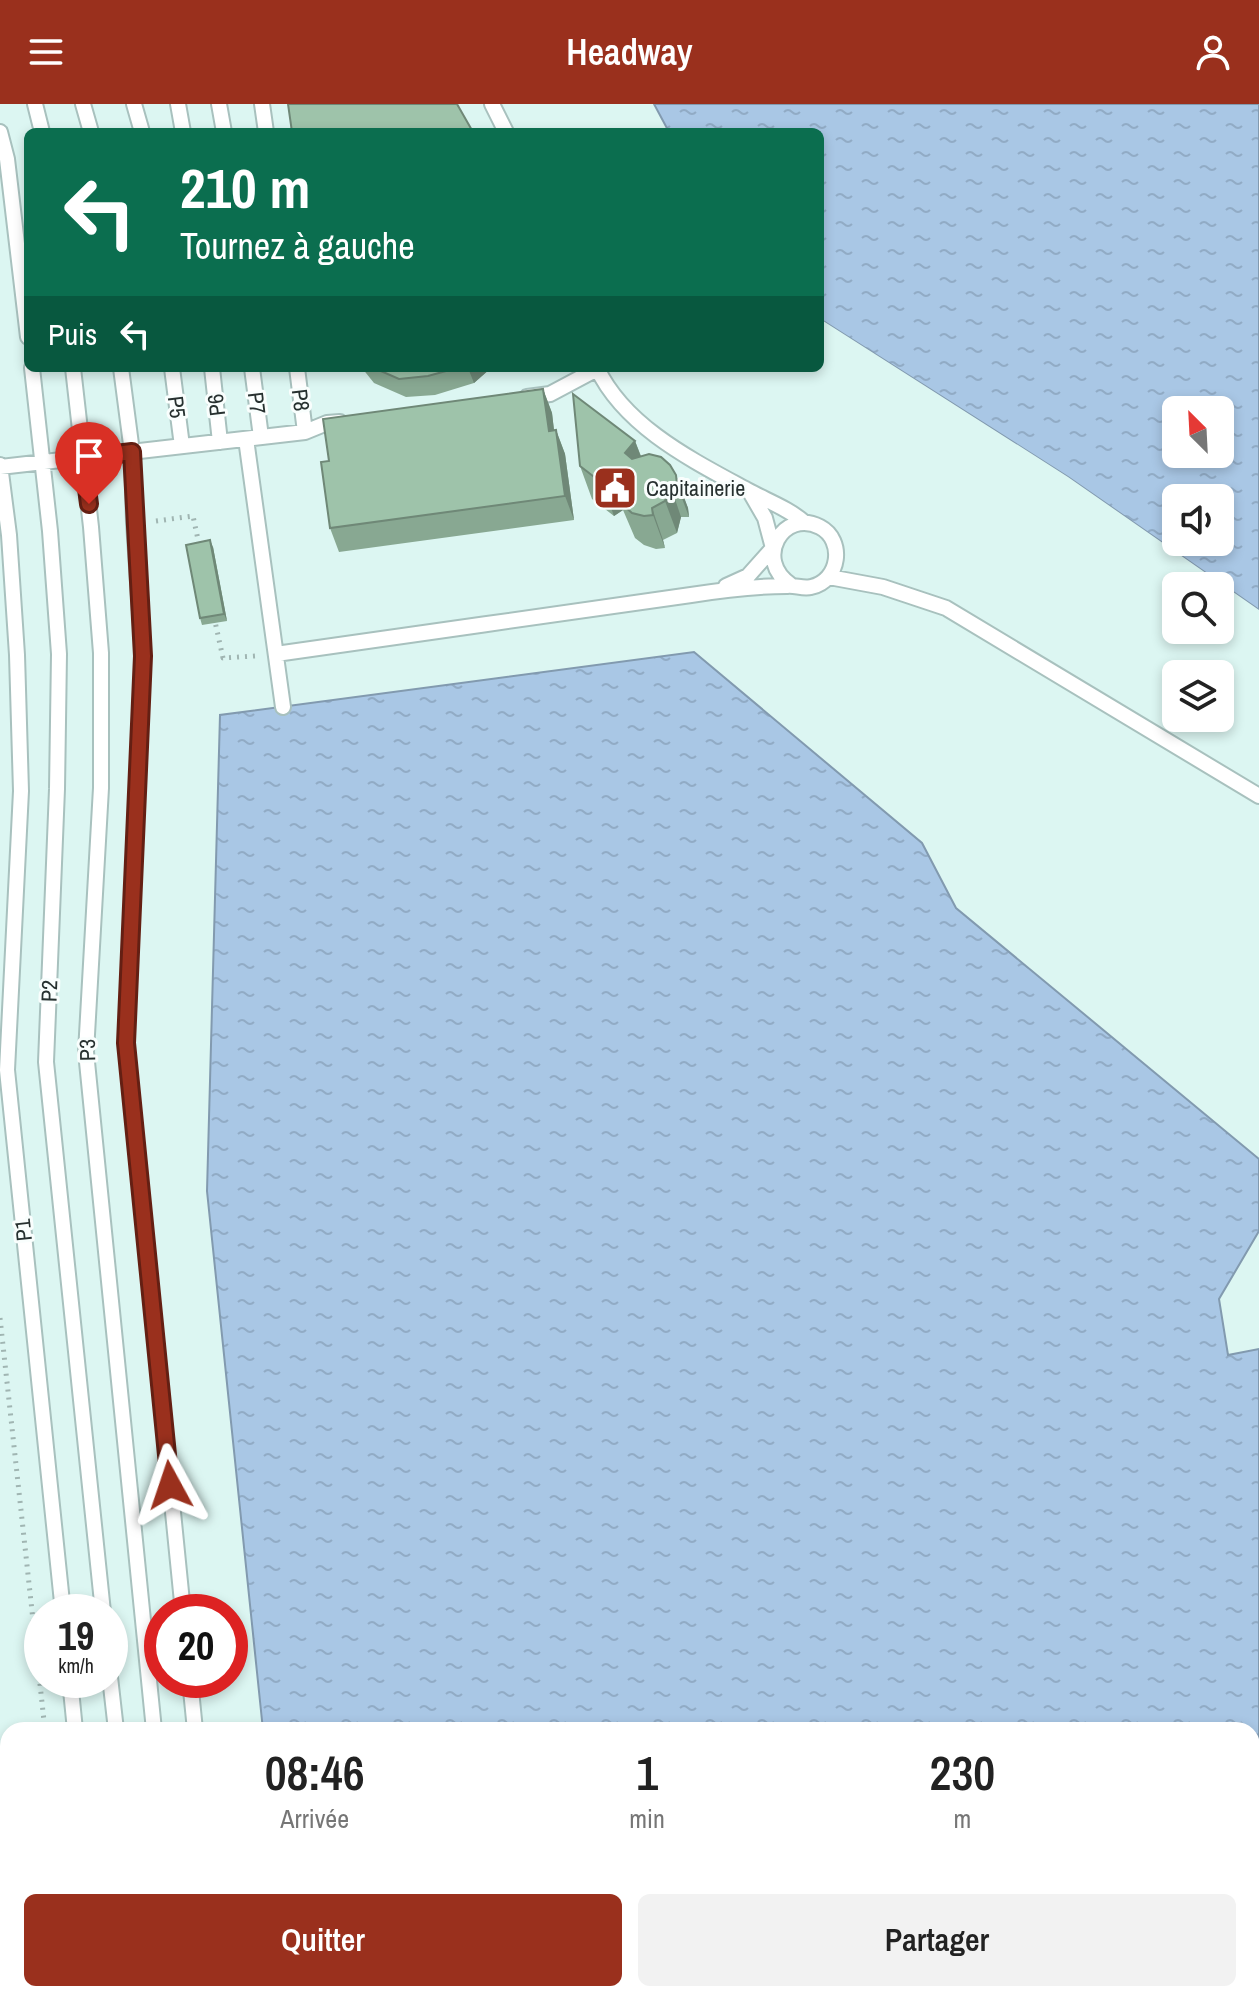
<!DOCTYPE html>
<html lang="fr">
<head>
<meta charset="utf-8">
<style>
  :root { --surface:#fff; --page:#f2f2f2; --text:#222; --muted:#767676; --accent:#9a301d }
  body { margin:0; font-family:"Archivo Narrow",sans-serif; background:var(--page); color:var(--text); height:100vh; display:flex; flex-direction:column; font-size:30px; white-space:nowrap }
  * { box-sizing:border-box; margin:0 }
  p { font-size:26px; color:var(--muted) }
  .icon { flex:none; width:44px; height:44px; fill:none; stroke:currentColor; stroke-width:2; stroke-linecap:round; stroke-linejoin:round }
  .map { position:relative; flex:1; overflow:hidden }
  .panel { position:absolute; left:0px; top:1618px; width:1260px; height:280px; display:flex; flex-direction:column; background:var(--surface); border-radius:24px 24px 0 0; box-shadow:0 4px 12px #0003 }
  .panel>* { flex:none }
  .top-card { position:absolute; left:24px; top:24px; width:800px; height:244px; border-radius:12px; box-shadow:0 4px 12px #0003; background:#0b6e4f; color:#fff; overflow:hidden }
  .needle { width:52px; rotate:336deg }
  .controls { position:absolute; left:1162px; top:292px; display:grid; gap:16px }
  .controls a { display:grid; place-items:center; width:72px; height:72px; border-radius:12px; background:var(--surface); box-shadow:0 4px 12px #0003; font-size:40px }
  .speed { position:absolute; left:24px; top:1490px; display:flex; gap:16px; font-size:40px; font-weight:700; text-align:center }
  .speed>* { display:grid; place-content:center; width:104px; height:104px; border-radius:50%; background:var(--surface); box-shadow:0 4px 12px #0003; line-height:1 }
  .speed small { font-size:20px; font-weight:400 }
  .speed .limit { border:12px solid #d22; background:#fff; color:#111 }
  .pin { position:absolute; display:grid; place-items:center; width:68px; height:68px; color:#fff; margin:-82px -34px; border-radius:50% 50% 50% 0; rotate:-45deg; box-shadow:0 0 8px #0007 }
  .pin .icon { rotate:45deg }
  .me { position:absolute; width:88px; margin:-44px; rotate:355deg; stroke-linejoin:round; filter:drop-shadow(0 0 6px #0008) }
  .turn { display:flex; align-items:center; gap:28px; height:168px; padding:0 24px; font-size:36px }
  .turn .icon { width:104px; height:104px; stroke-width:2.5 }
  .turn b { display:block; font-size:56px; line-height:68px }
  .then { display:flex; align-items:center; height:76px; padding:0 24px; background:#0003; gap:16px; font-size:30px }
  .eta { display:flex; justify-content:space-evenly; align-items:center; height:136px; text-align:center }
  .eta b { font-size:48px; font-weight:600; line-height:56px }
  .cta { display:flex; gap:16px; margin-top:auto; padding:16px 24px }
  .cta a { flex:1; height:92px; border-radius:12px; background:var(--accent); color:#fff; font-size:32px; font-weight:600; line-height:92px; text-align:center }
  .cta a+a { background:var(--page); color:var(--text) }
  header { display:flex; justify-content:space-between; align-items:center; height:104px; padding:0 24px; background:var(--accent); color:#fff; font-size:36px; font-weight:600 }
  .map>svg:first-child { display:block }
  .water { fill:url(#water-ripples); stroke:#829aaf; stroke-width:2; fill-rule:evenodd }
  .pier { fill:#dcf6f2 }
  .lines { fill:none; stroke-linecap:round; stroke-linejoin:round }
  .lane-casing { stroke:#a8c1be; stroke-width:18 }
  .path { stroke:#a0b5b2; stroke-width:5; stroke-dasharray:2 6; stroke-linecap:butt }
  .lane { stroke:#fff; stroke-width:14 }
  .wall { fill:#88a892 }
  .shaded-wall { fill:#6f8877 }
  .building { fill:#9ec3aa; stroke:#6f8877; stroke-width:2 }
  .route-casing { stroke:#641f13; stroke-width:20 }
  .route { stroke:#9a301d; stroke-width:14 }
  .labels { text-anchor:middle; dominant-baseline:central; stroke-width:6; stroke-linejoin:round; paint-order:stroke }
  .street-label { font-size:22px; fill:#273130; stroke:#f9fefd }
  .poi-label { font-size:22px; fill:#273130; stroke:#f9fefd; text-anchor:start }
</style>
</head>
<body>
<header><svg class="icon" aria-label="menu" viewBox="0 0 24 24"><path d="M4 6h16M4 12h16M4 18h16"/></svg>Headway<svg class="icon" aria-label="person" viewBox="0 0 24 24"><circle cx="12" cy="8" r="4"/><path d="M4 21q1-7 8-7t8 7"/></svg></header>
<div class="map">
<svg width="1259" height="1898" viewBox="0 0 1259 1898">
  <defs>
    <pattern id="water-ripples" width="26" height="14" patternUnits="userSpaceOnUse" patternTransform="scale(2)"><rect width="26" height="14" fill="#a9c7e5"/><path d="M2 4q2-2 4 0t4 0M15 11q2-2 4 0t4 0" fill="none" stroke="#91abc5"/></pattern>
  </defs>
  <rect width="100%" height="100%" fill="#dcf6f2"/>
  <path class="water" d="M654,0H1259V506L1068,373L820,215V28H669ZM1176,306H1220V350H1176ZM1176,394H1220V438H1176Z
    M694,548L922,739L956,804L1259,1055V1127L1219,1195L1228,1251L1259,1245V1898H291L290,1890H1252V1626H263L207,1087L220,611Z"/>
  <path class="pier" d="M820,215L1068,373L1259,506V510L1066,376L820,220Z"/>
  <g class="lines">
    <g class="lane-casing">
      <path id="lane" d="M35,0L42,28
        M83,0L91,28
        M134,0L142,28
        M178,0L183,28
        M219,0L224,28
        M262,0L266,28
        M492,0L506,28
        M0,28L7,55L28,233
        M32,264L50,427L59,550L57,685L46,958L103,1508
        M73,264L91,423L101,549V684L86,948L154,1626
        M121,264L132,348L134,419L143,552L126,939L183,1508
        M172,264L182,342
        M212,264L220,338
        M252,264L261,333
        M297,264L305,328
        M597,264C625,323 692,356 747,386C767,397 788,404 805,419
        M527,293L550,290L597,265
        M246,335L283,603
        M0,361L9,431L17,551L21,687L7,966L63,1508
        M0,363L305,328L327,319L340,318
        M829,473L883,483L946,504L1259,692
        M726,482L748,472L773,444L765,414L750,388
        M276,550C414,530 553,511 691,491C722,486 755,482 787,482C795,481 803,485 811,483C840,477 845,436 820,423C783,404 753,456 791,481
        M110,1573L116,1626
        M70,1576L75,1626
        M190,1576L195,1626
        M102,1890L103,1898
        M143,1890L144,1898
        M181,1890L182,1898
        M221,1890L222,1898"/>
    </g>
    <path class="path" d="M156,417L193,412L200,445
      M214,513L223,554L255,552
      M0,1214L45,1626
      M73,1890L74,1898"/>
    <use href="#lane" class="lane"/>
  </g>
  <path class="wall" d="M362,264H491L474,279L435,291L406,293L374,279Z
    M543,285L552,309L554,327L556,326L565,350L574,416L339,448L330,424Z
    M635,337L641,352L670,361L688,404L689,413H681L677,429L663,436L665,444L656,445L644,441L635,434L623,406L614,412L592,395L580,362Z
    M213,443L227,517L202,521L200,514Z"/>
  <path class="shaded-wall" d="M468,264H491L474,279Z
    M543,285L552,309L557,351L549,327Z
    M556,326L565,350L574,416L565,392Z
    M635,337L647,369L625,349Z
    M618,369L617,390L623,406L614,412L602,379Z
    M676,371L688,404L689,413L677,381Z
    M670,380L681,413L677,429L665,397Z
    M652,404L663,436L665,444L653,411Z
    M210,436L213,443L227,517L224,510Z
    M50,1890H57V1898H51Z"/>
  <path class="building" d="M288,0H457L473,28H292Z
    M374,264H457L428,272L399,275Z
    M543,285L549,327L556,326L565,392L330,424L321,358L329,357L323,315Z
    M573,290L635,337L625,349L632,355L649,350L661,353L670,361L676,371L677,381L670,380L665,397L652,404L653,411L644,412L632,409L623,401L617,390L615,379L618,369L602,379L580,362Z
    M210,436L224,510L200,514L186,441Z
    M8,1755V1890H50L51,1898H0V1756Z"/>
  <g class="lines">
    <g class="route-casing">
      <path id="route" d="M89,400L83,354L132,348L143,552L126,939L170,1381"/>
    </g>
    <use href="#route" class="route"/>
  </g>
  <defs>
    <g id="civic-square" transform="scale(2.3)"><rect x="-9" y="-9" width="18" height="18" rx="4" fill="#9a301d" stroke="#f9fefd"/><path d="M-.6-6.5H3V-4.5H.6V-3L4-1V1h2V6H-6V1h2V-1L-.6-3ZM-1.2 2.5V6h2.4V2.5Z" fill="#fff"/></g>
  </defs>
  <g fill-rule="evenodd">
    <use href="#civic-square" x="615" y="384"/>
  </g>
  <g class="labels">
    <g class="street-label">
      <text transform="translate(301 296) rotate(83)">P8</text>
      <text transform="translate(257 299) rotate(83)">P7</text>
      <text transform="translate(216 301) rotate(-97)">P6</text>
      <text transform="translate(177 303) rotate(83)">P5</text>
      <text transform="translate(49 887) rotate(-88)">P2</text>
      <text transform="translate(87 946) rotate(-91)">P3</text>
      <text transform="translate(23 1126) rotate(-96)">P1</text>
    </g>
    <g class="poi-label">
      <text x="646" y="384">Capitainerie</text>
    </g>
  </g>
</svg>
<div class="controls">
<a><svg class="needle" viewBox="-14 -14 28 28"><path d="M0-13l5 13h-10z" fill="#e53935"/><path d="M0 13l5-13h-10z" fill="#767676"/></svg></a>
<a><svg class="icon" aria-label="sound" viewBox="0 0 24 24"><path d="M4 9h4l5-4v14l-5-4H4zM17 9q2 3 0 6"/></svg></a>
<a><svg class="icon" aria-label="search" viewBox="0 0 24 24"><circle cx="10" cy="10" r="6"/><path d="M15 15l6 6"/></svg></a>
<a><svg class="icon" aria-label="layers" viewBox="0 0 24 24"><path d="M12 4l9 5-9 5-9-5zM3 14l9 5 9-5"/></svg></a>
</div>
<div class="speed"><div>19<small>km/h</small></div><div class="limit">20</div></div>
<div class="pin" style="left:89px;top:400px;background:#d93025"><svg class="icon" aria-label="arrive" viewBox="0 0 24 24"><path d="M6 21V4h12l-3 4 3 4H6"/></svg></div>
<svg class="me" style="left:170px;top:1381px" viewBox="-20 -20 40 40"><path d="M0-17L14 15 0 8-14 15z" fill="#9a301d" stroke="#fff" stroke-width="4"/></svg>
<div class="top-card">
<div class="turn"><svg class="icon" aria-label="left" viewBox="0 0 24 24"><path d="M17 20v-9H6M10 6l-5 5 5 5"/></svg><div><b>210 m</b>Tournez à gauche</div></div>
<div class="then">Puis<svg class="icon" aria-label="left" viewBox="0 0 24 24"><path d="M17 20v-9H6M10 6l-5 5 5 5"/></svg></div>
</div>
<section class="panel">
<div class="eta">
<div><b>08:46</b><p>Arrivée</p></div>
<div><b>1</b><p>min</p></div>
<div><b>230</b><p>m</p></div>
</div>
<div class="cta"><a>Quitter</a><a>Partager</a></div>
</section>
</div>
</body>
</html>
